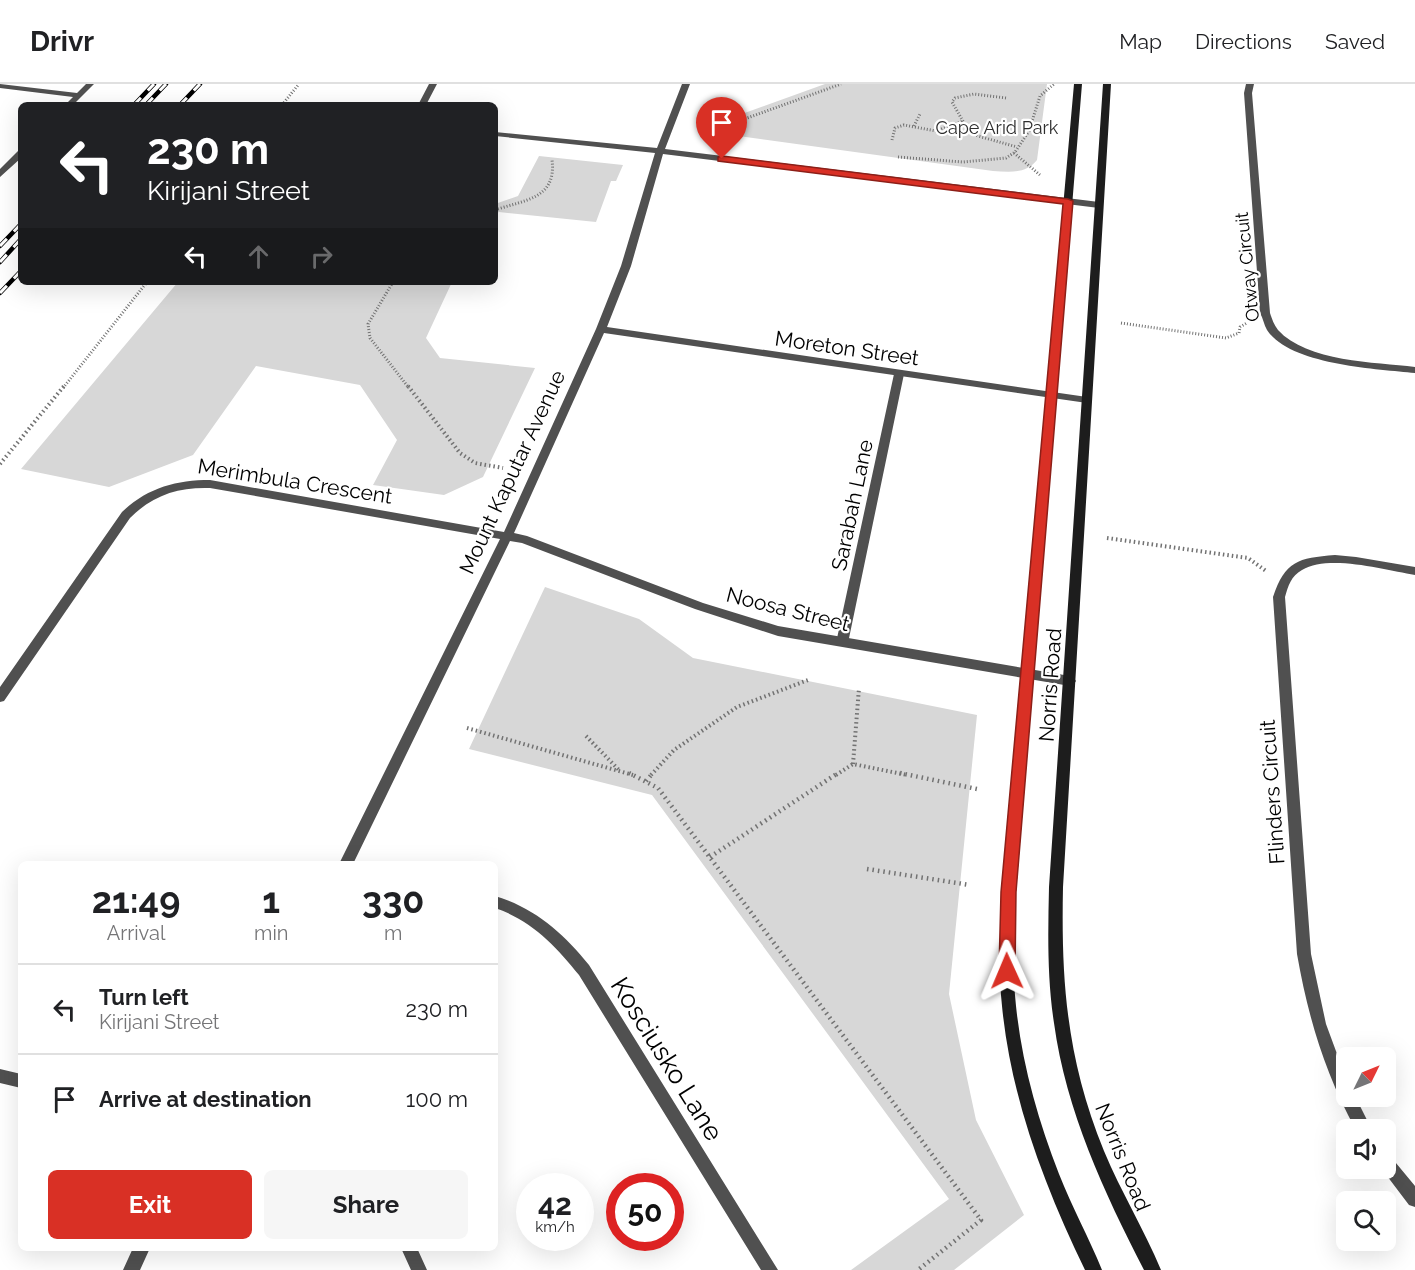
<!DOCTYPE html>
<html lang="en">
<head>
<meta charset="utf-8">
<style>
  :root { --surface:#fff; --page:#f6f6f6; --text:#202124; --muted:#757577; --line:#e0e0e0; --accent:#d93025 }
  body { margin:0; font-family:Raleway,sans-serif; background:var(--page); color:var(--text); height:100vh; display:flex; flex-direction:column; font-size:22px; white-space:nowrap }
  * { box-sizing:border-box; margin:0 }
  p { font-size:20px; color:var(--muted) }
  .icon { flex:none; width:33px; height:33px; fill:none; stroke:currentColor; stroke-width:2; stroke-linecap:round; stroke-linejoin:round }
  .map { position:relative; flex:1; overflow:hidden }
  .drawer { position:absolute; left:18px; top:777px; width:480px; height:390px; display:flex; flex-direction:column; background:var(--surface); border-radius:9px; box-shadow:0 6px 24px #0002 }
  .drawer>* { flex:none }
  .top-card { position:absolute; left:18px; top:18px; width:480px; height:183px; border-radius:9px; box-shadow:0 6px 24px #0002; background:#202124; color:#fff; overflow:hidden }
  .needle { width:39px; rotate:47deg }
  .buttons { position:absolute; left:1336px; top:963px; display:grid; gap:12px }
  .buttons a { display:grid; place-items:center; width:60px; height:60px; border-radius:9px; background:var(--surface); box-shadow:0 6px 24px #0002; font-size:30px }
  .speed { position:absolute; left:516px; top:1089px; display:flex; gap:12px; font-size:30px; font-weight:700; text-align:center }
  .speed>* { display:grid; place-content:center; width:78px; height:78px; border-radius:50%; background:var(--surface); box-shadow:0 6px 24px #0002; line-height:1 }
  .speed small { font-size:15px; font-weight:400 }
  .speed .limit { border:9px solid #d22; background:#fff; color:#111 }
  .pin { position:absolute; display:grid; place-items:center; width:51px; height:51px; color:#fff; margin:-62px -26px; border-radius:50% 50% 50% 0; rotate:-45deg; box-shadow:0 0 6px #0007 }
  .pin .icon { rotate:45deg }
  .me { position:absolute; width:66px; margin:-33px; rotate:359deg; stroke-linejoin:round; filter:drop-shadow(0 0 4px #0008) }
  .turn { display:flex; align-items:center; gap:21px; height:126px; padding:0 30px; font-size:27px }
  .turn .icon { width:78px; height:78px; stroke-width:2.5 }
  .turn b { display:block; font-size:42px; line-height:51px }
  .lanes { display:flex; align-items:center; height:57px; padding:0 30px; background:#0003; justify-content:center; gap:30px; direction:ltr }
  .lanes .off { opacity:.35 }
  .eta { display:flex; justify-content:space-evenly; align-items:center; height:102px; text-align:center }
  .eta b { font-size:36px; font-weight:700; line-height:42px }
  .action { display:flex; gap:12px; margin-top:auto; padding:12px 30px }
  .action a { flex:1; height:69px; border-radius:9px; background:var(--accent); color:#fff; font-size:24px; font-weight:700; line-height:69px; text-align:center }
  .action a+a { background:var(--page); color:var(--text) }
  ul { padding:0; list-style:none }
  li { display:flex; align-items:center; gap:18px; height:90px; padding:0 30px; border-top:2px solid var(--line) }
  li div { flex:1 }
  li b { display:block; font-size:22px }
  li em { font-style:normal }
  header { display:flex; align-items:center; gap:36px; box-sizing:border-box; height:84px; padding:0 30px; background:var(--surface); border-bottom:2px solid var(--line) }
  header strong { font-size:28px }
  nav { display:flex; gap:33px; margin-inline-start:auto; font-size:21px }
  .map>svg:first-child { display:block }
  .green { fill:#d7d7d7 }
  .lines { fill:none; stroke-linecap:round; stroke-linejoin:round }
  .path-far2 { stroke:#727272; stroke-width:3; stroke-dasharray:1 2; stroke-linecap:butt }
  .path-far1 { stroke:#727272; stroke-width:4; stroke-dasharray:1.5 3; stroke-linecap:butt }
  .path { stroke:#727272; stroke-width:4.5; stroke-dasharray:1.5 4; stroke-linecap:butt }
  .service { fill:#505050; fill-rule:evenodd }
  .minor { fill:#505050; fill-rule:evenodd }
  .secondary { fill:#1d1d1d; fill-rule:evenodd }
  .rail-casing { stroke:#000; stroke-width:4.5 }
  .rail { stroke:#fff; stroke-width:3; stroke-dasharray:10; stroke-linecap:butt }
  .route { fill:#d93025; stroke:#8d1f18; stroke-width:1.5 }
  .labels { text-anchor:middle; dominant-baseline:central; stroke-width:4.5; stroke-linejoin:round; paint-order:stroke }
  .far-park-label { font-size:18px; fill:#2e2e2e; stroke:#fff }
  .far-street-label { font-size:18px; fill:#000; stroke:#fff }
  .street-label { font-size:21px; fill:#000; stroke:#fff }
  .near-street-label { font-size:26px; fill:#000; stroke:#fff }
</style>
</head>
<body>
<header>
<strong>Drivr</strong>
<nav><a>Map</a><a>Directions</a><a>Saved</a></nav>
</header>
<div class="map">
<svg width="1415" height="1186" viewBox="0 0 1415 1186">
  <rect width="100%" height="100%" fill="#fff"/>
  <path class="green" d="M825,0H1047L1037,76C1026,90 1010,88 993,87L724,50L728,35Z
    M539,72L623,81L616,97H611L596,138L499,128L495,130V120L518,112Z
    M178,198H452L426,254L440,274L535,284L483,393L444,411L373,401L397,356L360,301L256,282L193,371L109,403L21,385Z
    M545,503L639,535L693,574L977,631L949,910L976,1036L1024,1131L954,1186H851L949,1115L652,711L469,665Z"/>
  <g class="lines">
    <path class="path-far2" d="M1006,14L974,10L955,14L952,18L968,46L978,52L1017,63
      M282,21L299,0
      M707,39L728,41L841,0
      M914,42L920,30
      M892,56L895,44L904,41L936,47L963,37
      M1014,69L1040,91
      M898,73L963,78L1006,74L1015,68L1029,47L1040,12L1054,0
      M495,126C524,116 557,115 552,76
      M393,198L368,240L370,254L409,304
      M1121,239L1226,254L1239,249L1240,243L1247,239
      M63,304L147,198"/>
    <path class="path-far1" d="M408,302L460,369L475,379L503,384
      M0,380L64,302
      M1107,454L1248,474L1266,487
      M467,644L633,691
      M586,652L619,686
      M853,680L859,604
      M651,691L674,666L737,623L808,596
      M836,691L853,680L907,691"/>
    <path class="path" d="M629,689L658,704L981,1136L918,1186
      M900,689L977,705
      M646,697L653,689
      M710,773L838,689
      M867,785L970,801"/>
    <path class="service" d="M899,287L904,290L848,559L846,562H838L836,559L894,290Z
      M495,812C535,824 563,849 589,881L778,1186H761L579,891C556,862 531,836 495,824Z"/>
    <path class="minor" d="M0,0L77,9L86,0H94L73,21H65L73,13L0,4Z
      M429,0H437L426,21H418Z
      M682,0H690L665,65L1099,118L1103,121L1099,124L663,70L631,182L607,243L1087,313L1092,316L1087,319L604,249L514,449L527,452L703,519L778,542L1070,592L1074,594L1076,597L1074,600L1070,602L778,552L695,525L522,459L510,457L353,780H339L500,455L210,404C178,403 153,411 130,434L4,617L0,618V603L122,428C147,404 176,396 210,396L504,448L596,245L621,182L655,69L495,52V48L657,64Z
      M1246,0H1254L1252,9L1270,229C1272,235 1274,241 1278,246C1307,278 1375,278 1415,283V289C1377,285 1290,281 1267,246C1264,241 1263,234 1260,229L1244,9Z
      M18,67H21V74L0,93V85Z
      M1335,471L1356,473L1415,483V491C1385,486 1329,470 1302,486C1291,492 1288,502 1285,513L1311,870L1326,940L1347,997V1012H1355L1372,1046H1356C1325,990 1308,933 1297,870L1273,513C1285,477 1298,474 1335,471Z
      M0,985L21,990V1004L0,999Z
      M1386,1070L1391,1073L1415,1102V1123L1409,1121L1381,1084H1386Z
      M133,1164H150L140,1186H123Z
      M401,1164H417L427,1186H411Z"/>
    <path class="secondary" d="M1074,0H1082L1016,808C1014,846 1012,884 1016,922C1022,980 1038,1036 1059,1090C1072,1123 1089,1154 1102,1186H1085C1045,1103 1011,1015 1002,922C998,884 1000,846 1002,808Z
      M1103,0H1111L1063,803C1061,899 1067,976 1104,1067C1121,1108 1144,1145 1161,1186H1144C1104,1108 1066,1027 1054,939C1047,894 1048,848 1049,803Z"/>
    <g class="rail-casing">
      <path id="rail" d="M134,21L154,0
        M146,21L166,0
        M180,21L200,0
        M0,162L21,140
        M0,178L21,155
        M0,209L21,187"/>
    </g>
    <use href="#rail" class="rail"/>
  </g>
  <path class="route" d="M722,72L1068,115L1073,117L1016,808L1015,887L1013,892L1007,895L1002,892L999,887L1001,808L1063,120L718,77V73Z"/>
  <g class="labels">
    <g class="far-park-label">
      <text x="997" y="43">Cape Arid Park</text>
    </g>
    <g class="far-street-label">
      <text transform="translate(1247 183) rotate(-96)">Otway Circuit</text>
    </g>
    <g class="street-label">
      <text transform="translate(847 264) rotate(8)">Moreton Street</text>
      <text transform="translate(512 388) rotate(-65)">Mount Kaputar Avenue</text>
      <text transform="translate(295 397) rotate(9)">Merimbula Crescent</text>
      <text transform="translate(852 421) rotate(-78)">Sarabah Lane</text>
      <text transform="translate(788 525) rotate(14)">Noosa Street</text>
      <text transform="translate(1050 601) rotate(-86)">Norris Road</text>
      <text transform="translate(1272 708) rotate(-94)">Flinders Circuit</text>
      <text transform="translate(1123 1073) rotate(68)">Norris Road</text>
    </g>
    <g class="near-street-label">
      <text transform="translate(667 975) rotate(58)">Kosciusko Lane</text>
    </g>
  </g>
</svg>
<div class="buttons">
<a><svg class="needle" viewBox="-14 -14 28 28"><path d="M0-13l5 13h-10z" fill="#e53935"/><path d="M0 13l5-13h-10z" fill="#757577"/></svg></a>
<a><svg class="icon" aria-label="sound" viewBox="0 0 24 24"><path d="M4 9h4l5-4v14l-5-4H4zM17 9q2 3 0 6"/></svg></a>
<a><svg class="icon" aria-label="search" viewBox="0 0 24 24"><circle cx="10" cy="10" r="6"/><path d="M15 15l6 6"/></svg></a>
</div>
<div class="speed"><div>42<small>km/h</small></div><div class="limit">50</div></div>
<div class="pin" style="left:722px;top:75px;background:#d93025"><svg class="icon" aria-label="arrive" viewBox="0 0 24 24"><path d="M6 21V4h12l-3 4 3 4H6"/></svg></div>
<svg class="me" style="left:1007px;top:887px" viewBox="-20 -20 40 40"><path d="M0-17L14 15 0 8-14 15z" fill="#d93025" stroke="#fff" stroke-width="4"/></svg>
<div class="top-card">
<div class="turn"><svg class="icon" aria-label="left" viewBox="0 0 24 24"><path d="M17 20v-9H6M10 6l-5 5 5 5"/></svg><div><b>230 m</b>Kirijani Street</div></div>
<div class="lanes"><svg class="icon" aria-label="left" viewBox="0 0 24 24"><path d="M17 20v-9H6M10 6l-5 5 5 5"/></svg><svg class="icon off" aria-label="ahead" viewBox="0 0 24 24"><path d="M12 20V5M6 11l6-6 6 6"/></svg><svg class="icon off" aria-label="right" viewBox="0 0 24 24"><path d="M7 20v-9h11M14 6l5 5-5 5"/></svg></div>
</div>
<section class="drawer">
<div class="eta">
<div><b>21:49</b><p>Arrival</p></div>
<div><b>1</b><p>min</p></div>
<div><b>330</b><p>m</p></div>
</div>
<ul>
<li><svg class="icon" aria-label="left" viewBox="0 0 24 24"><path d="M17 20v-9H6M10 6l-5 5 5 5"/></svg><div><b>Turn left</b><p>Kirijani Street</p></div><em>230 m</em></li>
<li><svg class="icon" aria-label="arrive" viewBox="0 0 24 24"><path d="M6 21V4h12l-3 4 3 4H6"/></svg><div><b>Arrive at destination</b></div><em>100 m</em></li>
</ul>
<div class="action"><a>Exit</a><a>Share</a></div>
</section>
</div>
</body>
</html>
